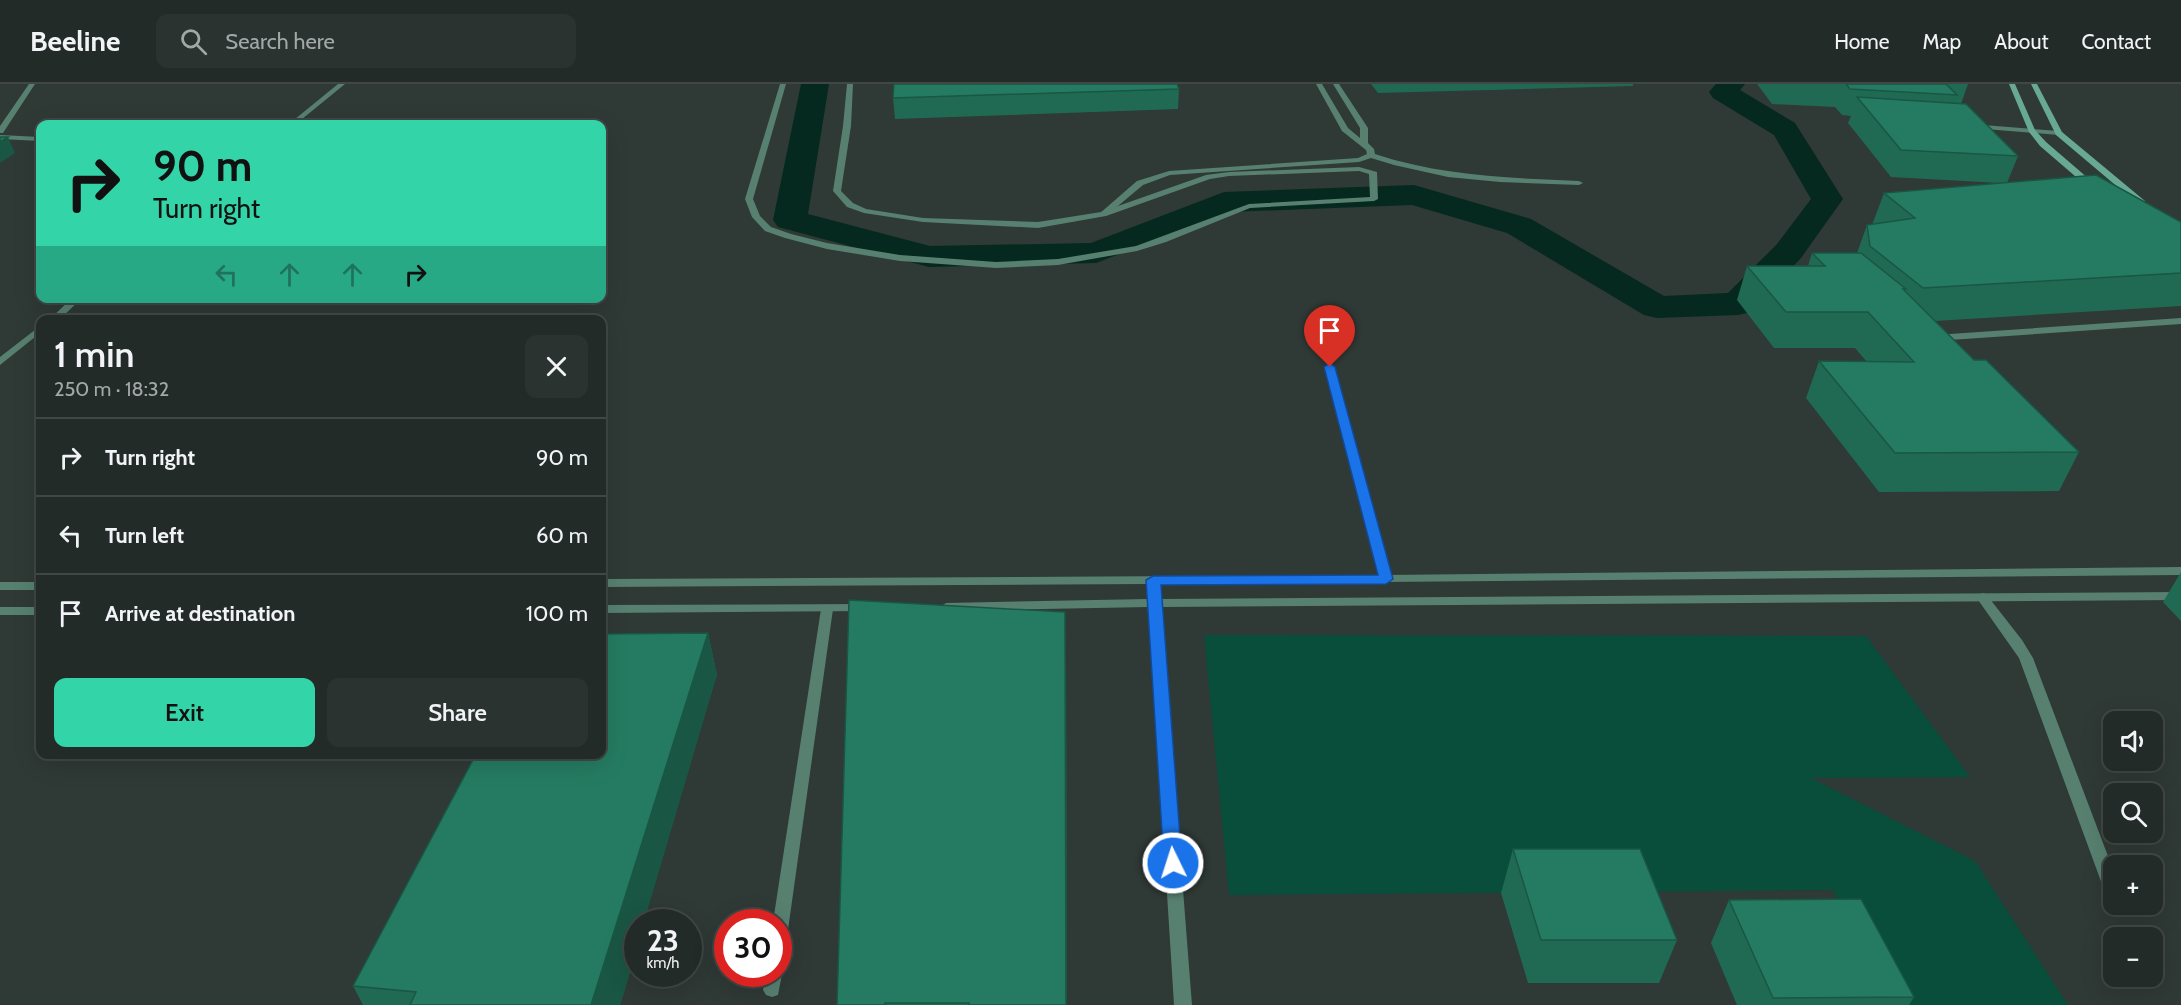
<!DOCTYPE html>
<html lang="en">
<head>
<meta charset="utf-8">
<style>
  :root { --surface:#232b28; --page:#2b3330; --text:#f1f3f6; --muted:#a3a7a8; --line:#404745; --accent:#33d4a8 }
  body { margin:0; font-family:Cabin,sans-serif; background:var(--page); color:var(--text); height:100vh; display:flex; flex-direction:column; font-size:22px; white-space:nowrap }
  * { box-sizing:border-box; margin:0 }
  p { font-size:20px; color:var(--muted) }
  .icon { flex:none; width:33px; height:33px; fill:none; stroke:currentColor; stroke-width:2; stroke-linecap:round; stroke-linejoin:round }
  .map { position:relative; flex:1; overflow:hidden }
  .details { position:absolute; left:36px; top:231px; width:570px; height:444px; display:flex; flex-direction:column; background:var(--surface); border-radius:12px; box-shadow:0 6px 24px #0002,0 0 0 2px var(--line) }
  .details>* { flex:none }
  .banner { position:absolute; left:36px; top:36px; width:570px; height:183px; border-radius:12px; box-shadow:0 6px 24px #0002,0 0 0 2px var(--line); background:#33d4a8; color:#111; overflow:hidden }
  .controls { position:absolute; left:2103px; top:627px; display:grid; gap:12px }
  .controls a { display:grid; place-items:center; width:60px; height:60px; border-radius:12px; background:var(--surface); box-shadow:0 6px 24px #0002,0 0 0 2px var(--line); font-size:30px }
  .speed { position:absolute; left:624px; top:825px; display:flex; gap:12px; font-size:30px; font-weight:700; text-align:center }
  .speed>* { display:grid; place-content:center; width:78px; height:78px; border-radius:50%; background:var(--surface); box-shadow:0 6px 24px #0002,0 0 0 2px var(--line); line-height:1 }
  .speed small { font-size:15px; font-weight:400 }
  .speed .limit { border:9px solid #d22; background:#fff; color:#111 }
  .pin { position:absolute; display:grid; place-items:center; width:51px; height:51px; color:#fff; margin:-62px -26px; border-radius:50% 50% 50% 0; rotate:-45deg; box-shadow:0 0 6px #0007 }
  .pin .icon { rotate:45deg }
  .me { position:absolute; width:66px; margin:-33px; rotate:356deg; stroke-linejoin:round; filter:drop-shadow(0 0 4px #0008) }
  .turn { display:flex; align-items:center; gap:21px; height:126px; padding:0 18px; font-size:27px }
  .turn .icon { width:78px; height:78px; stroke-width:2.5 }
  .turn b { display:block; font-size:42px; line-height:51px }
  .lanes { display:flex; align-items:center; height:57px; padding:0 18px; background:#0003; justify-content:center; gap:30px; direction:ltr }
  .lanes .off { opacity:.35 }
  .round { display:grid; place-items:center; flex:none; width:63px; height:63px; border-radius:12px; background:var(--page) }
  .head { display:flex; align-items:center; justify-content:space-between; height:102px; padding:0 18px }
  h1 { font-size:36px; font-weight:600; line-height:45px }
  .action { display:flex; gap:12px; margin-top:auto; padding:12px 18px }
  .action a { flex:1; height:69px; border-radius:12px; background:var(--accent); color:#111; font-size:24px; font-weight:600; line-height:69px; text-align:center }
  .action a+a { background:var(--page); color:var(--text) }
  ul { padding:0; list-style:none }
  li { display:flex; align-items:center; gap:18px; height:78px; padding:0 18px; border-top:2px solid var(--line) }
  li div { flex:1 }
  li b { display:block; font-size:22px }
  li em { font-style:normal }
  header { display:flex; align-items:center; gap:36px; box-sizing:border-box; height:84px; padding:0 30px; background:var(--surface); border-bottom:2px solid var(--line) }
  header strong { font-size:28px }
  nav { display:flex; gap:33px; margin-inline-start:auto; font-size:21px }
  .search { width:420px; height:54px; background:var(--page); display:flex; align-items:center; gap:15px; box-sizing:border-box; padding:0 21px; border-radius:12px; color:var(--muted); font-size:22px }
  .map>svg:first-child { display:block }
  .green { fill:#084e3b }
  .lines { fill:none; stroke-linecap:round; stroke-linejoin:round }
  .river { fill:#05291e; fill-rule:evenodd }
  .lane { fill:#578071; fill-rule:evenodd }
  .street { fill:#578071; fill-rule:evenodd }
  .secondary { fill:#67a992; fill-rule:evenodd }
  .wall { fill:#206a53 }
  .shaded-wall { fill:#1a5644 }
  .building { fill:#257b61; stroke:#1a5644; stroke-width:1.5 }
  .route { fill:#1a73e8; stroke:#114b97; stroke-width:1.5 }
</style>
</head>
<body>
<header>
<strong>Beeline</strong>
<div class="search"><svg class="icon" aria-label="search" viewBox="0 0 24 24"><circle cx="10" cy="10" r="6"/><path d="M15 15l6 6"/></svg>Search here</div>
<nav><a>Home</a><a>Map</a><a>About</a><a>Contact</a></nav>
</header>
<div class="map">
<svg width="2181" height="921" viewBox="0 0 2181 921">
  <rect width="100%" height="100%" fill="#2f3935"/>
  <path class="green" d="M1204,551L1866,552L1970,693L1811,694L1975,777L2068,921H1903L1832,806L1229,811Z"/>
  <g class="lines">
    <path class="river" d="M801,0H829L808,130L930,162L1091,159L1224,108L1414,101L1531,135L1664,212L1728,209L1777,160L1811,115L1774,51L1713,14L1709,8L1716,0H1745L1740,6L1795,39L1843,115L1801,174L1751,228L1738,231L1657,234L1644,231L1507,149L1412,121L1229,128L1096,179L929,183L778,143L773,136Z"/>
    <path class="lane" d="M29,0H35L3,49H0V42Z
      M338,0H345L296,40H289Z
      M1316,0H1322L1348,44L1360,54V44L1333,0H1339L1368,44V59L1374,65L1375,70C1441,92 1509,94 1579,97L1583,99L1579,101L1500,98L1448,93L1394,81L1371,74L1359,78L1170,91L1143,101L1106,132L1099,130L1137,97L1169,87L1358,74L1367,70L1366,66L1342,47Z
      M1970,40L2059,47L2063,49L2059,51L1973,44L1969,42Z
      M0,51L40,53V57L0,55Z
      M72,214H82L59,236H49Z
      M40,242V249L0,281V273Z
      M1330,280L1335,283L1392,495L1390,498H1382L1380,495L1325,283Z
      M1982,509L1986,510L2022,556L2033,574L2114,788V805L2104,804L2102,800L2019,574L1976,513Z
      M827,521L833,525L786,860L784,865L778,867V838H773L821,525Z
      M778,884L782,890L778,911L772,913L766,911L763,906L766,890H778Z"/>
    <path class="street" d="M780,0H786L753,115L760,132L771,143L791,150L827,159L900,171L996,178L1058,175L1136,162L1249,120L1370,113L1369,90L1359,87L1229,92L1210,95L1106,132L1038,144L923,138L864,129L847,123L833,107L843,42L847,0H853L851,42L841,107L853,119L866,125L923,134L1038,138L1101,128L1206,91L1229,88L1359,83L1377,88L1378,115L1374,117L1250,124L1166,158L1137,167L1058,181L996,184L900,177L827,165L785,154L765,147L752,133L745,115Z
      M2181,234V240L1935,257L1930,254L1935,251Z
      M2181,483V491L1160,500L1161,515L2181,508V516L1161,523L1192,921H1174L1149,523L946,527L940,523L946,519L1148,515L1147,500L602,503V495L1386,491Z
      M0,498H40V506H0Z
      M863,520L869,524L867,527L602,529V521Z
      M0,523H40V531H0Z"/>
    <path class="secondary" d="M2009,0H2015L2035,46L2046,58L2096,101V105H2090L2040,62L2029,48Z
      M2031,0H2037L2062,48L2145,117V121H2139L2056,51Z"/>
  </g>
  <path class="wall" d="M1371,0H1633V2L1378,9Z
    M1757,0H1968L1961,20L2018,72L2007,99L2181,138V222L1935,237L1974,276L2079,368L2059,407L1879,408L1806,314L1819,277L1867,278L1855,264H1774L1737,216L1747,182H1808L1812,169H1857L1867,141H1872L1884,109L2000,99L1891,93L1848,39L1851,32L1842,31L1835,23L1772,20Z
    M1179,5L1178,25L895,35L893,14Z
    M2181,488V537L2163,518Z
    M708,549L717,591L638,838V861L620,921H363L353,902Z
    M1066,570L1067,921H837Z
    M1513,765L1677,856L1659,899H1528L1501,809Z
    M1729,816L1914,913L1909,921H1737L1711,859Z"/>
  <path class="shaded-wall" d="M8,53L15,69L0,79V58Z
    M708,549L717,591L644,838H638V861L620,921H591Z
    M1066,570L1067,921H1066Z"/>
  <path class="building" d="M894,0H1177L1179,5L893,14Z
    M1846,0H1946L1957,11L1850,5Z
    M1857,13L1966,20L2018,72L1901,66Z
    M0,53H8L0,58Z
    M2096,91L2181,138V189L1923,204L1870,162L1867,141L1915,134L1884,109Z
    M1812,169H1861L1906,205H1903L1974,276H1986L2079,368L1895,369L1819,277L1914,278L1868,228H1786L1747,182H1825Z
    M849,516L1065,528L1066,921H969V919H885V921H837Z
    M708,549L591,921H410L416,908L353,902L476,670H602V550Z
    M1513,765H1640L1677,856H1541Z
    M1861,815L1914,913L1773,914L1729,816Z"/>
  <path class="route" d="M1330,279L1335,283L1393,495L1386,500L1161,501L1182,779L1179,784L1173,786L1167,784L1164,779L1146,496L1153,492L1378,491L1324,283Z"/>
</svg>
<div class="controls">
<a><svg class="icon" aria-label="sound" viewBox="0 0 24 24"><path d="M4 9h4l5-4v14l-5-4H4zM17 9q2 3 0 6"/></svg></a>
<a><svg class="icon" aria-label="search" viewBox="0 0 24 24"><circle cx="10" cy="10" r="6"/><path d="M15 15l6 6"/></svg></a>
<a>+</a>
<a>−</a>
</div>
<div class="speed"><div>23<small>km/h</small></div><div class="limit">30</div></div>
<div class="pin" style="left:1330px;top:283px;background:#d93025"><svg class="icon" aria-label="arrive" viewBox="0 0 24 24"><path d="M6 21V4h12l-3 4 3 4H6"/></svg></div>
<svg class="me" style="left:1173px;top:779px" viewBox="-20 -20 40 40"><circle r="17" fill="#1a73e8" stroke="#fff" stroke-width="3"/><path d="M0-11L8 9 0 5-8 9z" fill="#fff"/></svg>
<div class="banner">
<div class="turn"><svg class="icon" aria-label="right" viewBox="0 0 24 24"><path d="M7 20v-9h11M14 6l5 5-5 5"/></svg><div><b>90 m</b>Turn right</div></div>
<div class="lanes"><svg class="icon off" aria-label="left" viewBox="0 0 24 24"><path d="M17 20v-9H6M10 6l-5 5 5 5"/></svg><svg class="icon off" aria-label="ahead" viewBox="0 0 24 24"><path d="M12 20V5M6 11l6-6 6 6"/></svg><svg class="icon off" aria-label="ahead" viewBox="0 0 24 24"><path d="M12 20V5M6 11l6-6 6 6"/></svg><svg class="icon" aria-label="right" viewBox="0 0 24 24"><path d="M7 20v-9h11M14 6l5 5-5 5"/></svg></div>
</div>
<section class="details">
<div class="head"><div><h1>1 min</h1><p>250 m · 18:32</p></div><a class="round"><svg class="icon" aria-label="close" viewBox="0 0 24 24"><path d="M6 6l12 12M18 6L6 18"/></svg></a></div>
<ul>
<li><svg class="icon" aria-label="right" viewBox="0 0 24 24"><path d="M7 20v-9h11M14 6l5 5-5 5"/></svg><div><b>Turn right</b></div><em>90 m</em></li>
<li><svg class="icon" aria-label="left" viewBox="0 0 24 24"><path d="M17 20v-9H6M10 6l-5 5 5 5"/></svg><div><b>Turn left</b></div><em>60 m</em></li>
<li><svg class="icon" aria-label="arrive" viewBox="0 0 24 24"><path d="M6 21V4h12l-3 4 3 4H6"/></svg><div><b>Arrive at destination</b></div><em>100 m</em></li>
</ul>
<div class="action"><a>Exit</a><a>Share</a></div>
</section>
</div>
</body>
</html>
